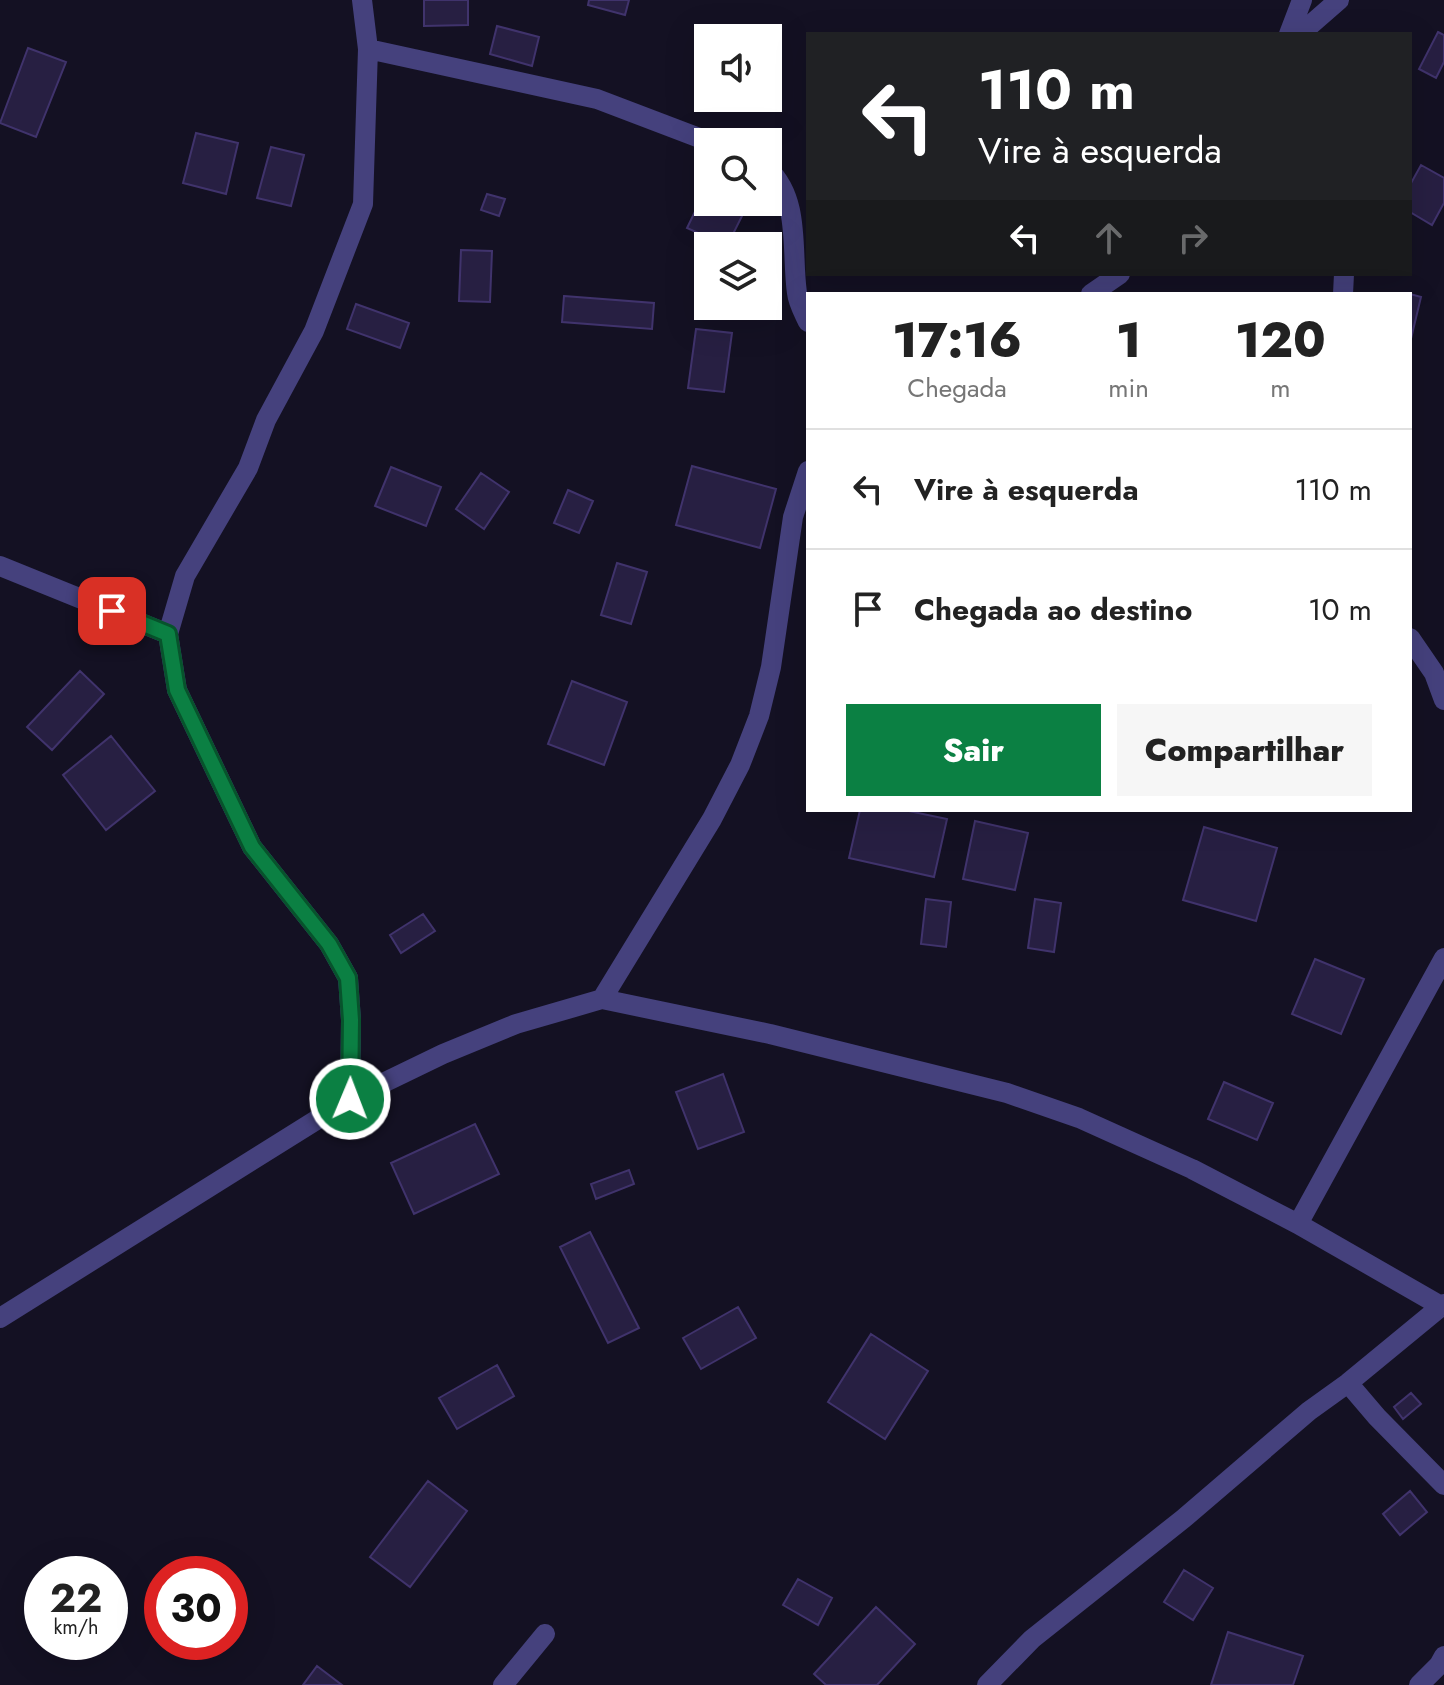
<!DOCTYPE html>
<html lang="pt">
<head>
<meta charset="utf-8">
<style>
  :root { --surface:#fff; --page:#f6f6f6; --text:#222; --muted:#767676; --line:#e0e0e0; --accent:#0b8043 }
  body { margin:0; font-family:Jost,sans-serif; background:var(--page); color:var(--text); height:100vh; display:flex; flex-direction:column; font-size:30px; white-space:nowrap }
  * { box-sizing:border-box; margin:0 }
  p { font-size:26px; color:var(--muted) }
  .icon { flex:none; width:44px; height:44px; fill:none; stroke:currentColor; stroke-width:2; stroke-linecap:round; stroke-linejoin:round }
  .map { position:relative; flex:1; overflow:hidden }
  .sheet { position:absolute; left:806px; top:292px; width:606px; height:520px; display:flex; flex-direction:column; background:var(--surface); border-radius:0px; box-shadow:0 8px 32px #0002 }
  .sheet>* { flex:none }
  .banner { position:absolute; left:806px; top:32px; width:606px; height:244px; border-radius:0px; box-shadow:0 8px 32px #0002; background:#202124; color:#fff; overflow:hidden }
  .tools { position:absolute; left:694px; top:24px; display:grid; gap:16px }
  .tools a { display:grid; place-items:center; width:88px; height:88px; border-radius:0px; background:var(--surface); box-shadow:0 8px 32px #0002; font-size:40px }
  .speed { position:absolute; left:24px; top:1556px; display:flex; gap:16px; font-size:40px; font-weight:700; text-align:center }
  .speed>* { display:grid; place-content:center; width:104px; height:104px; border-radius:50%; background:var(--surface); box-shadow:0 8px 32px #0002; line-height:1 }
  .speed small { font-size:20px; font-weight:400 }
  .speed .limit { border:12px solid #d22; background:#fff; color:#111 }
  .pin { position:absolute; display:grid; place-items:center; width:68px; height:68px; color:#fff; margin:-34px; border-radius:16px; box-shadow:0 4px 12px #0006 }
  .me { position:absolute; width:88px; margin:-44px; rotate:1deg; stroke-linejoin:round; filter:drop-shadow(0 0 6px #0008) }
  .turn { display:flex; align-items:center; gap:28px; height:168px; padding:0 40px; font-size:36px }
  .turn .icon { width:104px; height:104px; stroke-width:2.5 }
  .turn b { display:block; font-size:56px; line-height:68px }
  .lanes { display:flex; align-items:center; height:76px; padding:0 40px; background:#0003; justify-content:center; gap:40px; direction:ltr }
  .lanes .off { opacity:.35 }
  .eta { display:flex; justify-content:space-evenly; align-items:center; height:136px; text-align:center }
  .eta b { font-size:48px; font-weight:800; line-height:56px }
  .cta { display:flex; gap:16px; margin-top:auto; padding:16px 40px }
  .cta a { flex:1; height:92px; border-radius:0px; background:var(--accent); color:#fff; font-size:32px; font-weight:800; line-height:92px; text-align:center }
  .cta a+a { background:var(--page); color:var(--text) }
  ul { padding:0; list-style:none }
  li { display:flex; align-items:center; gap:24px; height:120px; padding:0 40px; border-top:2px solid var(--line) }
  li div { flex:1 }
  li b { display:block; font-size:30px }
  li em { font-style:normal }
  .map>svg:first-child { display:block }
  .building { fill:#271f42; stroke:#40336c; stroke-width:2 }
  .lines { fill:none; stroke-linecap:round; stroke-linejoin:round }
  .street { stroke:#45417d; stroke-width:20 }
  .route-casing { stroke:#07532c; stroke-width:20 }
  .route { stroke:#0b8043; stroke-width:14 }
</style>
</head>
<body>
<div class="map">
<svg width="1444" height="1685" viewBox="0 0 1444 1685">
  <rect width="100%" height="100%" fill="#141123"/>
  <path class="building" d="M424,0H468V25L424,26Z
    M589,0H629L625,15L588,5Z
    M497,26L539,37L532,66L490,54Z
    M1438,32L1444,35V62L1436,78L1419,69Z
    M28,48L66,62L36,137L0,123Z
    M196,133L238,143L226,194L183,183Z
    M271,147L304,155L291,206L257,198Z
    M1421,165L1444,178V203L1432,225L1410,212V185Z
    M708,185V202H749L727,246L687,228Z
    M487,194L505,199L499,216L481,210Z
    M461,250L492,251L490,302L459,301Z
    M1410,294L1421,297L1410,343Z
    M564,296L654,303L652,329L562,322Z
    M356,304L409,323L400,348L347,329Z
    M696,329L732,333L724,392L688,388Z
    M692,466L776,489L760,548L676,525Z
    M391,467L441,487L426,526L375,506Z
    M481,473L509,492L484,529L456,509Z
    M568,490L593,501L579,533L554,523Z
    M617,563L647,572L631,624L601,615Z
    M80,671L104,694L52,750L27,727Z
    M572,681L627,702L604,765L548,744Z
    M111,736L155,791L106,830L63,775Z
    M860,810H904L947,819L934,877L849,858Z
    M975,821L1028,833L1015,890L963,879Z
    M1204,827L1277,848L1256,921L1183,900Z
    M926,899L951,902L946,947L921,944Z
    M1035,899L1061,903L1054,952L1028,948Z
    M423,914L435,931L401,953L390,935Z
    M1315,959L1364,979L1341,1034L1292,1014Z
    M723,1074L744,1132L698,1149L676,1092Z
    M1224,1082L1273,1103L1257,1140L1208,1119Z
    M475,1124L499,1174L414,1214L391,1163Z
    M629,1170L634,1184L596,1199L591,1184Z
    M590,1232L639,1328L608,1343L560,1247Z
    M738,1307L756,1338L701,1369L683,1338Z
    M871,1334L928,1371L885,1439L828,1402Z
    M497,1365L514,1396L457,1429L439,1398Z
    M1411,1393L1421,1404L1403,1419L1394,1407Z
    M428,1481L467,1511L410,1587L370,1557Z
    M1410,1491L1427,1512L1400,1535L1383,1514Z
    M1184,1570L1213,1588L1193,1620L1164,1602Z
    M798,1579L832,1598L818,1625L783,1605Z
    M876,1607L915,1644L877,1685H826L814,1674Z
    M1228,1632L1303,1656L1293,1685H1211Z
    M317,1666L342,1685H303Z"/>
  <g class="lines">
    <path class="street" d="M1289,34L1302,0
      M1300,34L1339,0
      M368,49L597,99L710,142
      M768,169C801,200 791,251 797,293C798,303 804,313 808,322
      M1091,294L1120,274
      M1343,294L1344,274
      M0,566L168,634
      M1410,638L1434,673L1444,700
      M602,999L712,819L740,765L759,716L771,667L793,517L808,471
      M350,1099L351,1020L348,978L329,944L252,847L177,690L168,634L185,576L248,468L266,420L314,331L363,204L368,49L362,0
      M1298,1224L1444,958
      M0,1318L350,1099L443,1054L516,1024L602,999L770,1034L1007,1093L1079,1118L1192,1169L1298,1224L1441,1306
      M1348,1383L1377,1417L1444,1485
      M503,1685L545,1634
      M987,1685L1032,1639L1183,1519L1309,1411L1348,1383L1444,1304
      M1419,1685L1439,1665L1444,1656"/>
  </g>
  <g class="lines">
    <g class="route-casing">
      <path id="route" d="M112,611L168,634L177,690L252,847L329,944L348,978L351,1020L350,1099"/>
    </g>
    <use href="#route" class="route"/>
  </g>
</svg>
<div class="tools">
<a><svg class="icon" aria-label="sound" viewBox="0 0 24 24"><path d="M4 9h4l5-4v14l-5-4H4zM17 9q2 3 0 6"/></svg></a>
<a><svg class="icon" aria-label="search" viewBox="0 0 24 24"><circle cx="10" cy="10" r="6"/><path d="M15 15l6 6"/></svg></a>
<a><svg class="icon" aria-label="layers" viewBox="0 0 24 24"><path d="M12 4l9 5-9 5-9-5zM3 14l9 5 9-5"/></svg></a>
</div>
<div class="speed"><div>22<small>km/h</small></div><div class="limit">30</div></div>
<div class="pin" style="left:112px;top:611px;background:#d93025"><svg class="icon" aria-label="arrive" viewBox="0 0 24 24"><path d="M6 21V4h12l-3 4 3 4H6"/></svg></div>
<svg class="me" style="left:350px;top:1099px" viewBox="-20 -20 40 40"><circle r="17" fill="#0b8043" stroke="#fff" stroke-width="3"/><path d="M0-11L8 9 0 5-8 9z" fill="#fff"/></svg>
<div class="banner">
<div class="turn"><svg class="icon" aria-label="left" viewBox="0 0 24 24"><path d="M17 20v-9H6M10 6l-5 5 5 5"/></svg><div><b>110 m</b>Vire à esquerda</div></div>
<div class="lanes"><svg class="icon" aria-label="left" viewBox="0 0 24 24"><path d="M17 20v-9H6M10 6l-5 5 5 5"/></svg><svg class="icon off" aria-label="ahead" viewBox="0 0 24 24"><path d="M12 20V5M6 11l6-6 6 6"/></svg><svg class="icon off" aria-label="right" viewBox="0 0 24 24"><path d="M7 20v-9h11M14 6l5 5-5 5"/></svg></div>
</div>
<section class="sheet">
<div class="eta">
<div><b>17:16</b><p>Chegada</p></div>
<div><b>1</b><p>min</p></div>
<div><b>120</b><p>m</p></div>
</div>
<ul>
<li><svg class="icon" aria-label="left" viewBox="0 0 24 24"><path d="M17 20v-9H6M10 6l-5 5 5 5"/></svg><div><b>Vire à esquerda</b></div><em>110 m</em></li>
<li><svg class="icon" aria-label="arrive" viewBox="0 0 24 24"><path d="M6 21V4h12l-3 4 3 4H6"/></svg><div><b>Chegada ao destino</b></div><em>10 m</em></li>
</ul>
<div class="cta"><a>Sair</a><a>Compartilhar</a></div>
</section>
</div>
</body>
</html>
